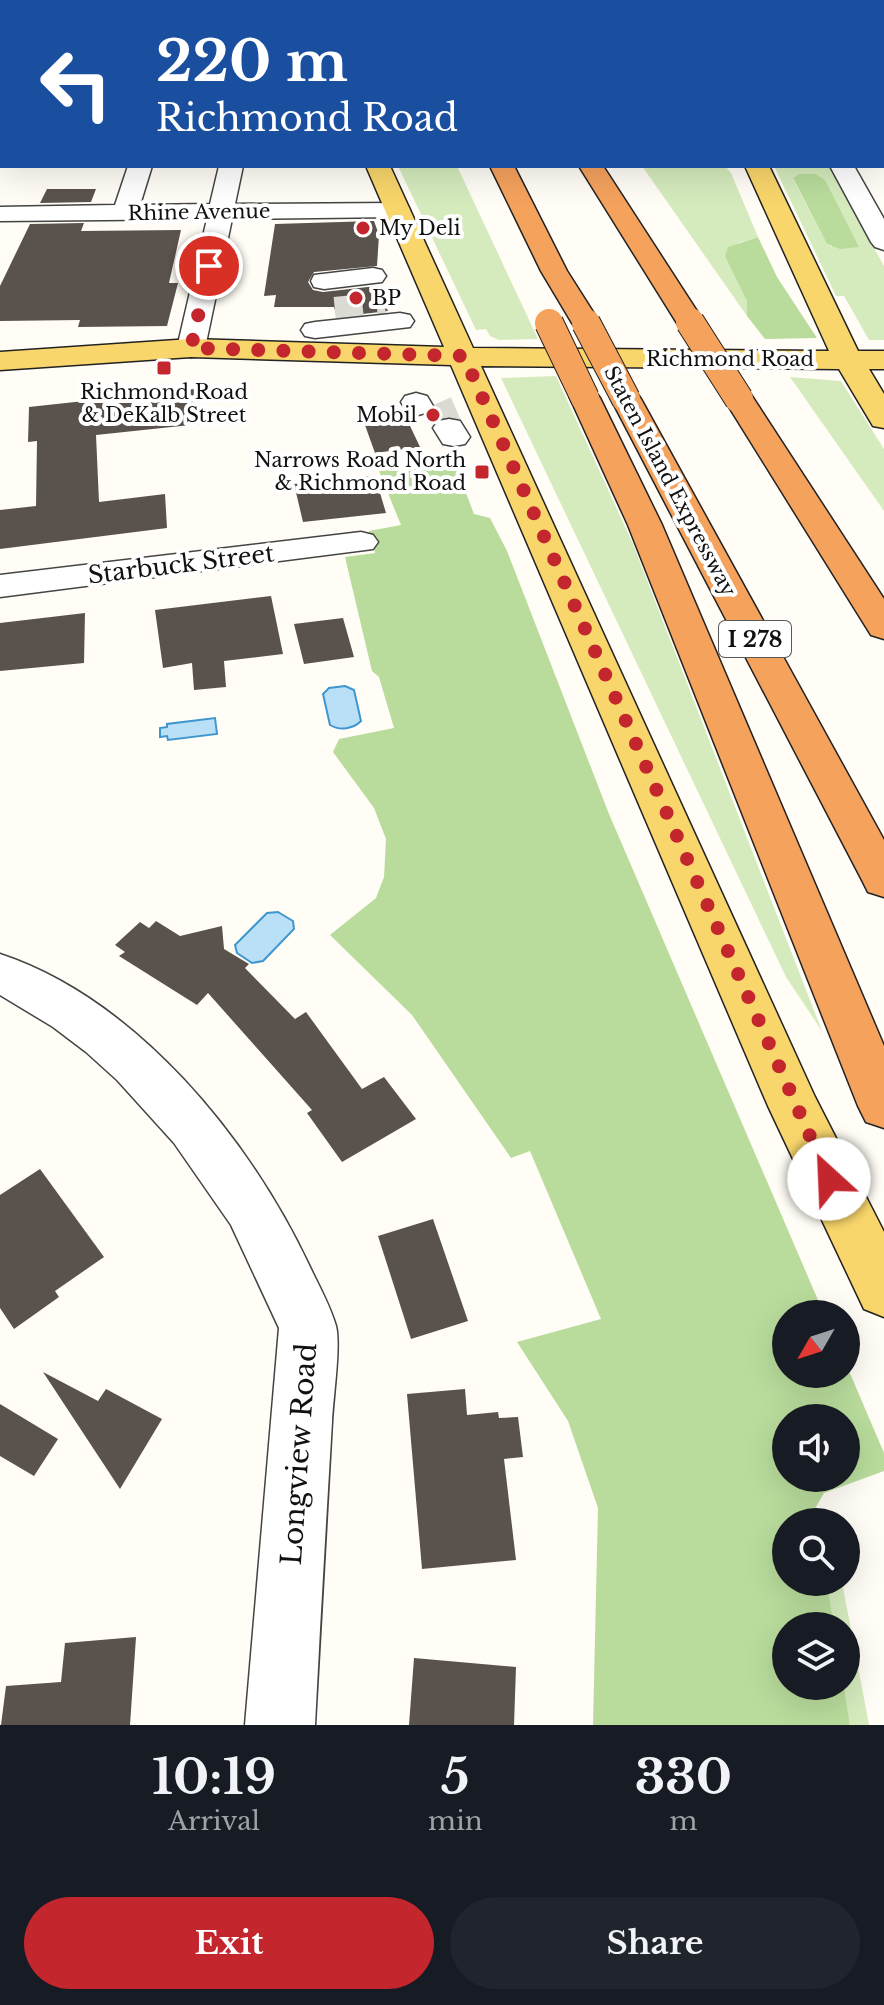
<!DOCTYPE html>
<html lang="en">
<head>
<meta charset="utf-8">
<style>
  :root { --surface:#171b24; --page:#20242c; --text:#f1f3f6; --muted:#9ea1a6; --accent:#c4262e }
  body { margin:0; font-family:"Libre Baskerville",serif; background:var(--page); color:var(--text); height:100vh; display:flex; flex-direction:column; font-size:30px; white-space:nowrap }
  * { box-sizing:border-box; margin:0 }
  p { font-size:26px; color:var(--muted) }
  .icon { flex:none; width:44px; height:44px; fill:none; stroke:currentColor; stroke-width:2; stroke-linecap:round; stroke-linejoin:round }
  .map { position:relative; height:1725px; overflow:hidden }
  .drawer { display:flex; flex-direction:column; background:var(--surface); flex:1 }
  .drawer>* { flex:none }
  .hud { position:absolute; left:0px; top:0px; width:884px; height:168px; box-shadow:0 8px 32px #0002; background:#1a4fa0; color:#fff; overflow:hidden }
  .needle { width:52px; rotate:231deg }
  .tools { position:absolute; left:772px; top:1300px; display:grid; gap:16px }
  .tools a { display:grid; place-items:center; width:88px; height:88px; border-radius:50%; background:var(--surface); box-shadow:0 8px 32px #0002; font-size:40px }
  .pin { position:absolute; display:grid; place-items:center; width:68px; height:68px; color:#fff; margin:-34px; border:4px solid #fff; border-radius:50%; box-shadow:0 2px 8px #0007 }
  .me { position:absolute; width:88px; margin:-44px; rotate:335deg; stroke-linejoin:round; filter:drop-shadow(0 0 6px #0008) }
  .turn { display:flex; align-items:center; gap:28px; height:168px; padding:0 24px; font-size:36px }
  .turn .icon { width:104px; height:104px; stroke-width:2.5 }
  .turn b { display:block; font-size:56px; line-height:68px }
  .eta { display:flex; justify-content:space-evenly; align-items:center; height:136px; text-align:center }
  .eta b { font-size:48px; font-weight:700; line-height:56px }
  .button { display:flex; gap:16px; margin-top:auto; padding:16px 24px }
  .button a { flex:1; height:92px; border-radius:48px; background:var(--accent); color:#fff; font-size:32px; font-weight:700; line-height:92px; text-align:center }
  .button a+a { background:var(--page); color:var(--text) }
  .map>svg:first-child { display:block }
  .green { fill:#d5ebbd; fill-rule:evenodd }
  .forest { fill:#b9dc9c; fill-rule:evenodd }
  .water { fill:#b9e0f7; stroke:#3f96cf; stroke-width:2 }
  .building { fill:#5a524d }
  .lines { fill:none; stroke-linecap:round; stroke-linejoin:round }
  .minor-tunnel { stroke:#dbdad3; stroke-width:28; stroke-dasharray:28 14; stroke-linecap:butt }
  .minor-casing { stroke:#444; stroke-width:3 }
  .major-casing { stroke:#222; stroke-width:3 }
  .highway-casing { stroke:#222; stroke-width:3 }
  .minor { fill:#fff; fill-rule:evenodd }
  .major { fill:#f9d66b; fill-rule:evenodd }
  .highway { fill:#f5a25d; fill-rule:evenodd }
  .highway-bridge-casing { stroke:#222; stroke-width:30; stroke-linecap:butt }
  .highway-bridge { stroke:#f5a25d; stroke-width:28 }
  .route { stroke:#c4262e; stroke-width:14; stroke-dasharray:0 25.2 }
  .poi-dot { fill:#c4262e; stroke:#fff; stroke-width:3 }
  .labels { text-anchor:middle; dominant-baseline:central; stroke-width:8; stroke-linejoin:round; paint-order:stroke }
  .far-street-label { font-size:20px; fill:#111; stroke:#fff }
  .far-poi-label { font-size:20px; fill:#111; stroke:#fff; text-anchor:start }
  .shield { fill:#fff; stroke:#585858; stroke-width:2 }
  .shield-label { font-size:22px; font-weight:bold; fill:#111 }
  .street-label { font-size:24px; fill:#111; stroke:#fff }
  .near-street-label { font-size:28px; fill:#111; stroke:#fff }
</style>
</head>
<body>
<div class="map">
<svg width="884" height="1725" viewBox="0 0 884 1725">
  <rect width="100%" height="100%" fill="#fffdf5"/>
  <path class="green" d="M398,166H457L538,339L499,340L490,336L486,329L476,330Z
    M642,166H725L731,173L758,237L738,243L740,286L747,301V316Z
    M774,166H830L884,266V340H869L844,296H836ZM816,174L825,180L832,247L827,244L793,179Z
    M556,376L633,544L822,1031L786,977L501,378Z
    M790,377L841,381L884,449V511Z
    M827,1582H842L869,1725H850L844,1686H846V1626H834Z"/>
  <path class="forest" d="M799,174H816L825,180L859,247L840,249L827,244L793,178Z
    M758,237L777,277L817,338L765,339L747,316V301L725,256L728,247Z
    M454,462L474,514L490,518L507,551L609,814L824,1314H786V1374H846V1364L884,1453V1471L824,1493L813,1512L815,1522H786V1582H827L834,1626H786V1686H844L850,1725H593L598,1508L568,1421L517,1342L601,1319L530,1151L511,1158L412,1015L330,935L376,898L384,877L386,839L374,808L333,752L339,739L394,728L379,677L372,671L345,557L375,553L369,531L401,525L379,471ZM786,1418H846V1478H786Z"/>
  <path class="water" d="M345,686L354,690L361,721C353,729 340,731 330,725L323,694L329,688Z
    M215,718L217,734L168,740L167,736L160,737V728L167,727V724Z
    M278,912L293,921L294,929L263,961L252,963L237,953L235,945L267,913Z"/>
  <path class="building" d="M47,189H96L91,202L40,203Z
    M374,221L379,235L377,266L314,272L308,282L313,290L323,292L377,286L388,311L337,317L334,307H274L276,295L264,296L275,224Z
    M84,223L81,231L181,230L169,283H178L167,326L78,327L80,320L0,321V286L30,224Z
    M195,389L200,424L96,435L99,502L165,494L167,528L0,549V510L36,506L37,441L28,442L29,407Z
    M402,409L420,447L375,453L361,414Z
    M375,476L386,513L303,522L294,484Z
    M271,596L283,654L224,661L226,687L194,690L192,663L163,668L155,610Z
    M85,613L84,663L0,671V623Z
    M343,618L354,657L304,664L294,624Z
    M156,921L180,936L222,926L224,949L249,964L245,968L295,1019L306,1012L362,1089L384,1077L416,1119L342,1162L307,1113L312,1110L208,993L197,1005L119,956L125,952L115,945L140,922L149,928Z
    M40,1169L104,1257L55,1291L59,1297L14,1329L0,1308V1195Z
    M433,1219L468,1321L411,1339L378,1236Z
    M43,1372L98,1401L106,1389L162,1419L120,1489Z
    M465,1389L467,1415L498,1412L499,1418L518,1417L523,1457L504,1459L516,1560L422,1569L407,1394Z
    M0,1404L58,1439L34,1476L0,1456Z
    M136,1637L130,1725H1L6,1686L61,1682L65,1643Z
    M414,1658L516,1667L514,1725H409Z"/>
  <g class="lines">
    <path class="minor-tunnel" d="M335,311L385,306
      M438,403L449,428"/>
    <g class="minor-casing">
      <path id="minor" d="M258,0H276V2H258Z
        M741,0H759L760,2H742Z
        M882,23H884V35H882Z
        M0,28H2V40H0Z
        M128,166H152L140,205L210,204L219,166H243L235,204L398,203L407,205L410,210L407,215L398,217L232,219L205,348L201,354L191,357L181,354L177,348L207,219L0,221V207L115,205Z
        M830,166H854L884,219V250L875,247L871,242Z
        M373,268L382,270L386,276L382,282L324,289L314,287L311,281L314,275Z
        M400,313L410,315L414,321L410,327L315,338L305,336L301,330L305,324L315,322Z
        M416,393L427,396L433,406L429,412L418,415L407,412L401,402L405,396Z
        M449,419L460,421L470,437L465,444L454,446L443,444L433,428L438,421Z
        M361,532L373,535L378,542L373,549L0,597V575Z
        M0,954C136,999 250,1139 309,1265C318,1284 330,1305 336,1326C341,1345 333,1399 332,1422C326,1523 320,1624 315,1725H245L279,1328L231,1225L174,1143L117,1080L86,1052L53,1027L0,995Z"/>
    </g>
    <g class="major-casing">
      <path id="major" d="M294,0H312L313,2H295Z
        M603,0H622L623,2H604Z
        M882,98H884V110H882Z
        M0,103H2V117H0Z
        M366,166H390L473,348L829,351L745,166H769L858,351H884V369H869L884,394V428L873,426L839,369L481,366L815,1097L884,1232V1317L864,1309L768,1106L451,365L191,357L0,370V352L191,339L444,347Z"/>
    </g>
    <g class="highway-casing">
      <path id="highway" d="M405,0H423L424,2H406Z
        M477,0H495L496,2H478Z
        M490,166H514L567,271L600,323L596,329L586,331L576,329L572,323L541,271Z
        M579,166H603L704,322L700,328L690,330L680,328Z
        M585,389L596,392L600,398L662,525L884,1046V1128L866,1122L858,1106L628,525L570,398L574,392Z
        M626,390L637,393L641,399L884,840V897L868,892L862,880L611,399L615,393Z
        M739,390L750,393L884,599V639L871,635L724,399L728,393Z"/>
    </g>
    <use href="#minor" class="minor"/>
    <use href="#major" class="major"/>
    <use href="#highway" class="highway"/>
    <g class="highway-bridge-casing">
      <path id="highway-bridge" d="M690,322L739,399
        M549,323L585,398
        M586,323L626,399"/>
    </g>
    <use href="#highway-bridge" class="highway-bridge"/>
  </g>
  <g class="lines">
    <path class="route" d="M209,266L191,348L464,356L829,1179"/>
  </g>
  <g class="poi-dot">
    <circle cx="363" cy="228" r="8"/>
    <circle cx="356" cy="298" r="8"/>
    <rect x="156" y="360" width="16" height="16" rx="4"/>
    <circle cx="433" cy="415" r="8"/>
    <rect x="474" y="464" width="16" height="16" rx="4"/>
  </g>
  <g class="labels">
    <g class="far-street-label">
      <text transform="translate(199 212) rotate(-1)">Rhine Avenue</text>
      <text x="730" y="359">Richmond Road</text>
      <text transform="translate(670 481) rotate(62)">Staten Island Expressway</text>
    </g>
    <g class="far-poi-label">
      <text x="379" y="228">My Deli</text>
      <text x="372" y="298">BP</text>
      <text x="164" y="392" text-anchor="middle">Richmond Road<tspan x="164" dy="23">&amp; DeKalb Street</tspan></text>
      <text x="417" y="415" text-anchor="end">Mobil</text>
      <text x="466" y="460" text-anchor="end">Narrows Road North<tspan x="466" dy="23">&amp; Richmond Road</tspan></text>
    </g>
    <rect class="shield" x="719" y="621" width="72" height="36" rx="6"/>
    <g class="shield-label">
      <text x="755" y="639">I 278</text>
    </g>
    <g class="street-label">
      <text transform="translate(181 564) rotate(-7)">Starbuck Street</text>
    </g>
    <g class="near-street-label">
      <text transform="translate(299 1454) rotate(-86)">Longview Road</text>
    </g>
  </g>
</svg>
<div class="tools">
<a><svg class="needle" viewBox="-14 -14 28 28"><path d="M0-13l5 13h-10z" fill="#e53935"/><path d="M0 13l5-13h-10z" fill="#9ea1a6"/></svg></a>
<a><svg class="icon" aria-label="sound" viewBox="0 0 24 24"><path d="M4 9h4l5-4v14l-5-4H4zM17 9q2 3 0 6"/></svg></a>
<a><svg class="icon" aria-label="search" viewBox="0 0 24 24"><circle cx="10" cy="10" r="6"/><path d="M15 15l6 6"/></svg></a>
<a><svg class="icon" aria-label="layers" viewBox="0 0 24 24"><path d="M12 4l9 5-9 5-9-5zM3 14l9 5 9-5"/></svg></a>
</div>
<div class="pin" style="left:209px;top:266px;background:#d93025"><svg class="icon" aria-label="arrive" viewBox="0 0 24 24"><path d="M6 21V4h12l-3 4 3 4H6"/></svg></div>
<svg class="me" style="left:829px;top:1179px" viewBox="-20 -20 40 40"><circle r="19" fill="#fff"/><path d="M0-13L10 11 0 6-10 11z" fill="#c4262e"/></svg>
<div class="hud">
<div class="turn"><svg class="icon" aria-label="left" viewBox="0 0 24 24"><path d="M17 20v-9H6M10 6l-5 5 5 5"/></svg><div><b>220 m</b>Richmond Road</div></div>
</div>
</div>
<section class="drawer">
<div class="eta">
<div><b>10:19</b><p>Arrival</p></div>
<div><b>5</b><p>min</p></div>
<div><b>330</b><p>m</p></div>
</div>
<div class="button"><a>Exit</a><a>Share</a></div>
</section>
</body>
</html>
